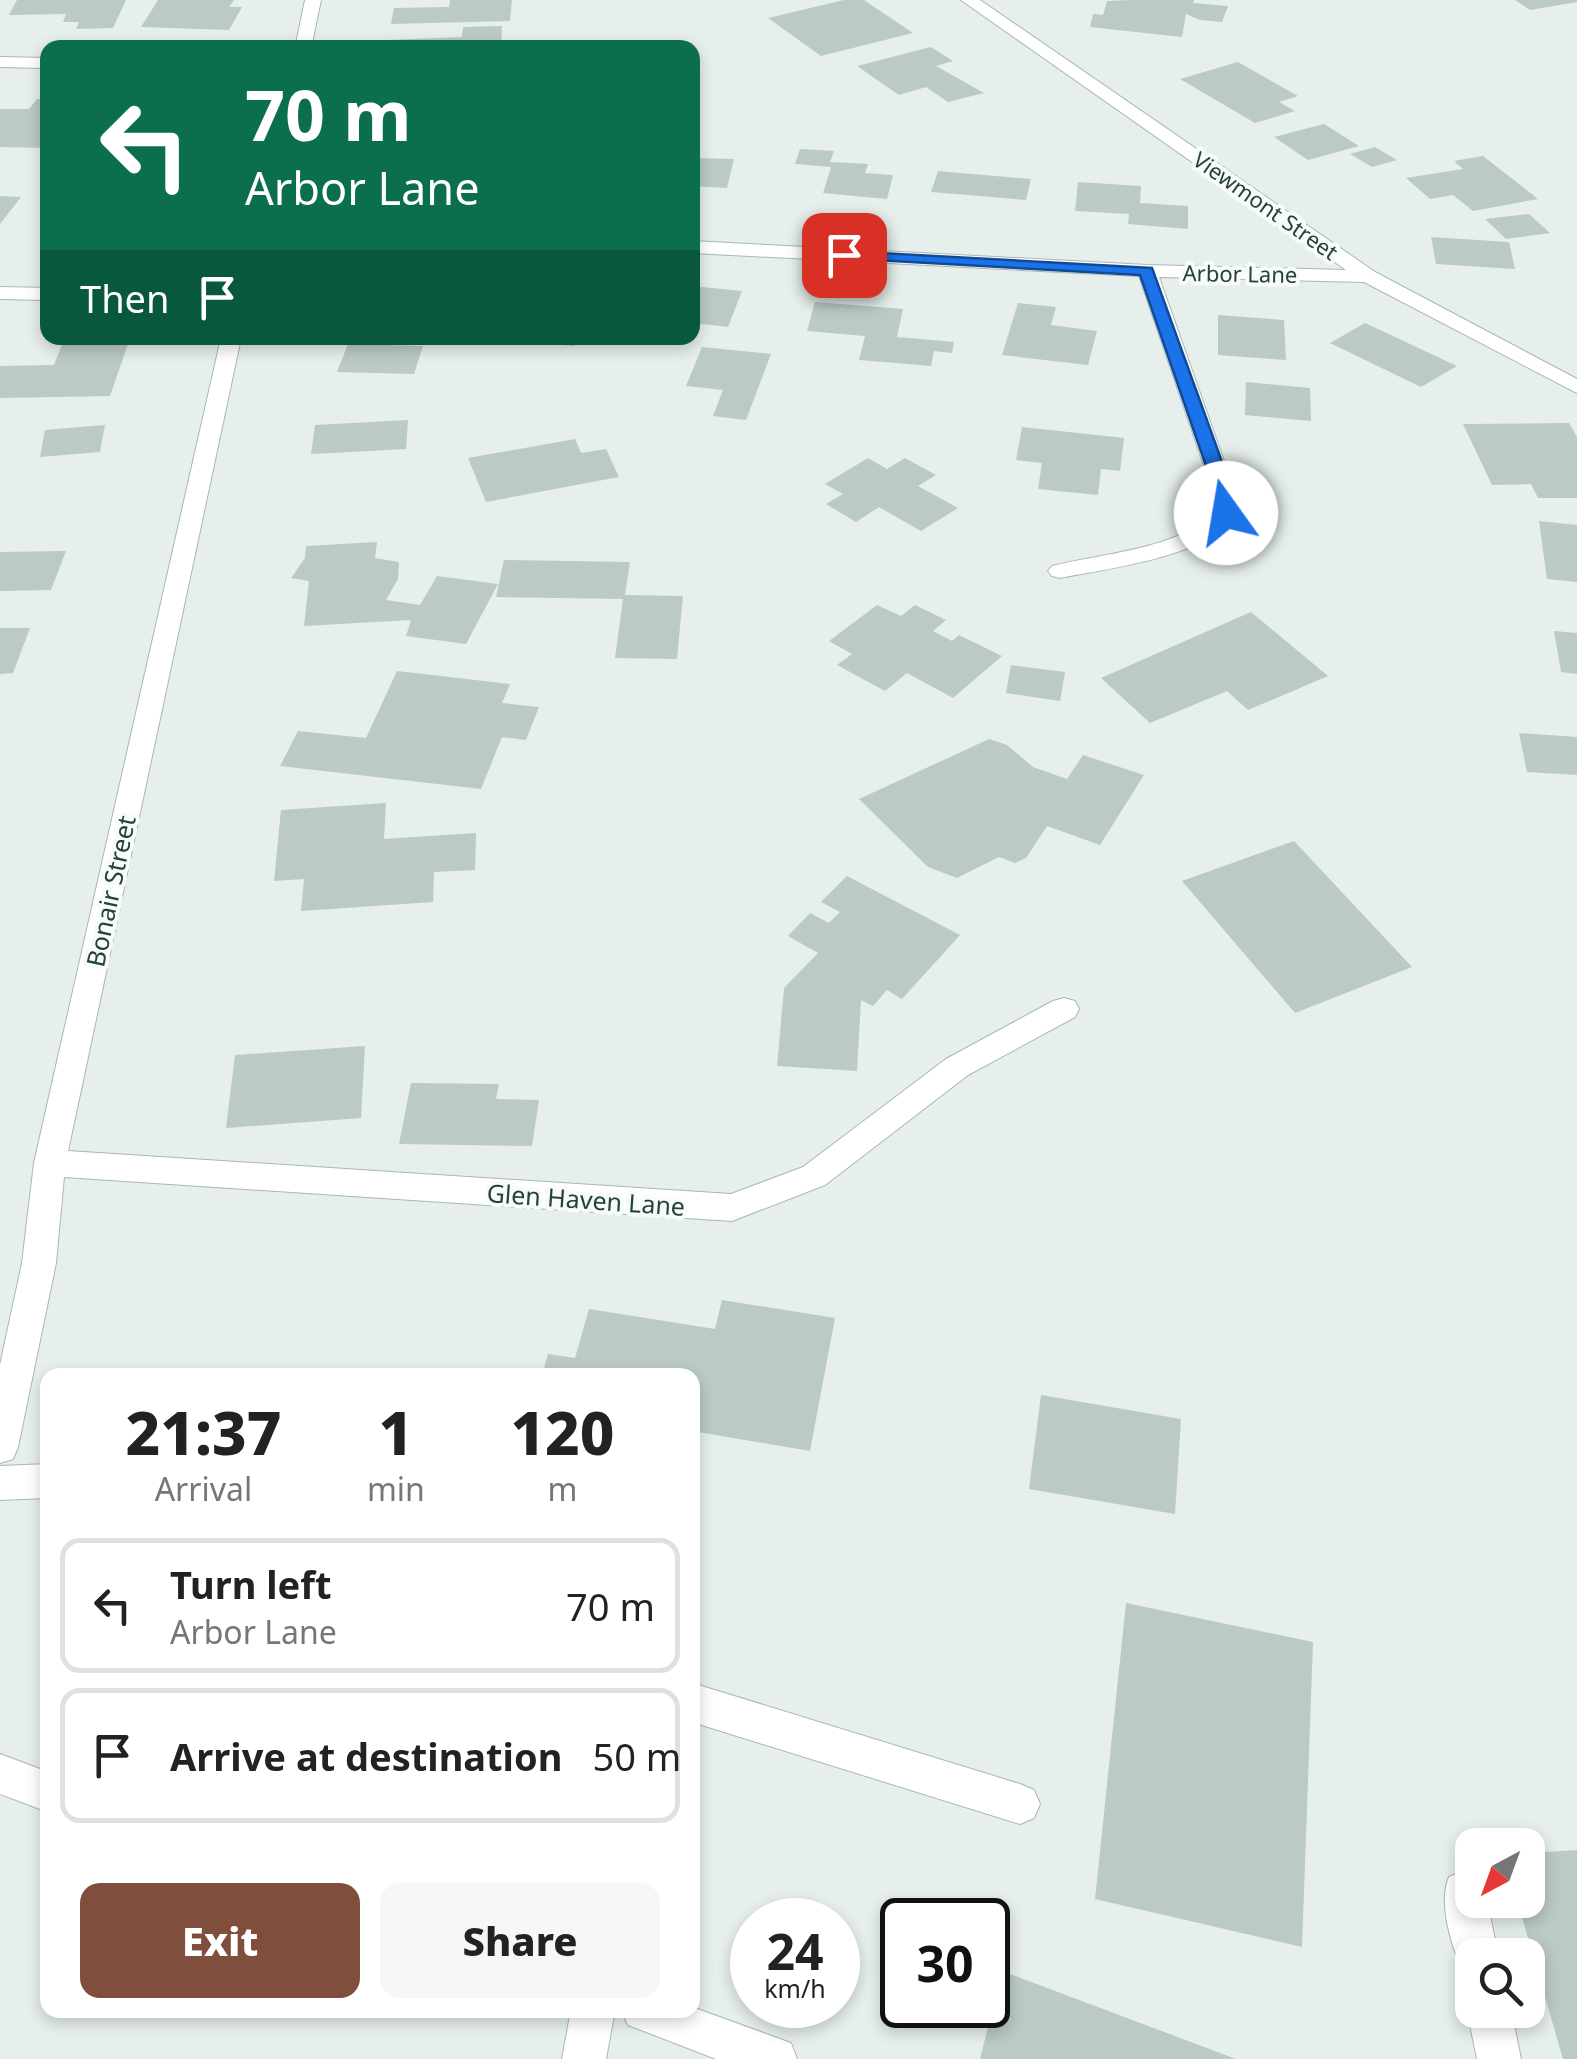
<!DOCTYPE html>
<html lang="en">
<head>
<meta charset="utf-8">
<style>
  :root { --surface:#fff; --page:#f6f6f6; --text:#222; --muted:#767676; --line:#e0e0e0; --accent:#804e3d }
  body { margin:0; font-family:"Noto Sans",sans-serif; background:var(--page); color:var(--text); height:100vh; display:flex; flex-direction:column; font-size:38px; white-space:nowrap }
  * { box-sizing:border-box; margin:0 }
  p { font-size:32px; color:var(--muted) }
  .icon { flex:none; width:55px; height:55px; fill:none; stroke:currentColor; stroke-width:2; stroke-linecap:round; stroke-linejoin:round }
  .map { position:relative; flex:1; overflow:hidden }
  .panel { position:absolute; left:40px; top:1368px; width:660px; height:650px; display:flex; flex-direction:column; background:var(--surface); border-radius:20px; box-shadow:0 5px 15px #0003 }
  .panel>* { flex:none }
  .banner { position:absolute; left:40px; top:40px; width:660px; height:305px; border-radius:20px; box-shadow:0 5px 15px #0003; background:#0b6e4f; color:#fff; overflow:hidden }
  .needle { width:65px; rotate:221deg }
  .buttons { position:absolute; left:1455px; top:1828px; display:grid; gap:20px }
  .buttons a { display:grid; place-items:center; width:90px; height:90px; border-radius:20px; background:var(--surface); box-shadow:0 5px 15px #0003; font-size:50px }
  .speed { position:absolute; left:730px; top:1898px; display:flex; gap:20px; font-size:50px; font-weight:700; text-align:center }
  .speed>* { display:grid; place-content:center; width:130px; height:130px; border-radius:50%; background:var(--surface); box-shadow:0 5px 15px #0003; line-height:1 }
  .speed small { font-size:25px; font-weight:400 }
  .speed .limit { border:5px solid #111; border-radius:15px; background:#fff; color:#111 }
  .pin { position:absolute; display:grid; place-items:center; width:85px; height:85px; color:#fff; margin:-42px; border-radius:20px; box-shadow:0 5px 15px #0006 }
  .me { position:absolute; width:110px; margin:-55px; rotate:347deg; stroke-linejoin:round; filter:drop-shadow(0 0 8px #0008) }
  .turn { display:flex; align-items:center; gap:35px; height:210px; padding:0 40px; font-size:45px }
  .turn .icon { width:130px; height:130px; stroke-width:2.5 }
  .turn b { display:block; font-size:70px; line-height:85px }
  .then { display:flex; align-items:center; height:95px; padding:0 40px; background:#0003; gap:20px; font-size:38px }
  .eta { display:flex; justify-content:space-evenly; align-items:center; height:170px; text-align:center }
  .eta b { font-size:60px; font-weight:800; line-height:70px }
  .primary-button { display:flex; gap:20px; margin-top:auto; padding:20px 40px }
  .primary-button a { flex:1; height:115px; border-radius:20px; background:var(--accent); color:#fff; font-size:40px; font-weight:800; line-height:115px; text-align:center }
  .primary-button a+a { background:var(--page); color:var(--text) }
  ul { padding:0; list-style:none }
  li { display:flex; align-items:center; gap:30px; height:135px; margin:0 20px 15px; padding:0 20px; border:5px solid var(--line); border-radius:20px }
  li div { flex:1 }
  li b { display:block; font-size:38px }
  li em { font-style:normal }
  .map>svg:first-child { display:block }
  .building { fill:#bbcac4 }
  .lines { fill:none; stroke-linecap:round; stroke-linejoin:round }
  .minor-casing { stroke:#a8b8b2; stroke-width:2 }
  .minor { fill:#fff; fill-rule:evenodd }
  .route { fill:#1a73e8; stroke:#114b97; stroke-width:2.5 }
  .labels { text-anchor:middle; dominant-baseline:central; stroke-width:8; stroke-linejoin:round; paint-order:stroke }
  .far-street-label { font-size:22px; fill:#24423a; stroke:#f7fbf9 }
  .street-label { font-size:25px; fill:#24423a; stroke:#f7fbf9 }
</style>
</head>
<body>
<div class="map">
<svg width="1577" height="2059" viewBox="0 0 1577 2059">
  <rect width="100%" height="100%" fill="#e6efeb"/>
  <path class="building" d="M17,0H126L113,28L76,29L79,22H63L66,14L9,15Z
    M158,0H234L229,7H242L229,30L141,27Z
    M450,0H512L510,21L391,24L394,8L449,7Z
    M844,0H864L913,33L821,56L768,18Z
    M1130,0H1194L1193,3L1228,6L1222,22L1200,20L1186,14L1182,37L1090,27L1093,14L1103,15L1107,1Z
    M1515,0H1577V2L1530,10Z
    M502,26L501,48H386L387,40L462,37L463,27Z
    M931,47L953,61L936,66L984,93L948,102L926,87L899,95L857,66Z
    M1238,62L1298,96L1279,102L1295,111L1255,123L1180,79Z
    M37,99H48V148L0,147V109H29Z
    M1324,124L1359,146L1308,160L1274,137Z
    M1375,147L1397,160L1372,167L1350,154Z
    M800,149L834,151L830,162L868,164L865,173L893,175L887,199L823,193L831,167L795,164Z
    M1483,156L1538,199L1473,211L1453,195L1430,199L1406,178L1463,169L1454,161Z
    M692,158L734,159L727,188L692,186Z
    M938,171L1031,179L1026,200L931,192Z
    M1078,182L1141,186L1140,203L1188,206V229L1128,224L1129,214L1075,211Z
    M0,196L21,197L0,224Z
    M1529,214L1550,233L1506,239L1485,219Z
    M1431,237L1509,242L1515,269L1436,264Z
    M692,286L742,291L728,327L692,323Z
    M815,302L903,309L897,337L954,342L952,353L934,351L931,366L859,360L865,336L807,331Z
    M1018,303L1056,307L1051,325L1097,331L1088,365L1002,355Z
    M1218,315L1284,320L1286,360L1218,355Z
    M1365,323L1457,366L1421,387L1330,343Z
    M539,338H577L574,346L536,343Z
    M129,341L110,396L0,398V366L54,365L63,342Z
    M348,344L423,346L414,374L337,372Z
    M702,347L771,354L746,420L713,416L723,390L686,386Z
    M1246,382L1310,388L1311,421L1245,415Z
    M408,420L406,449L311,454L315,425Z
    M1569,423L1577,437V498H1538L1531,484L1492,485L1463,424Z
    M105,425L100,452L40,457L45,430Z
    M1022,427L1124,438L1120,471L1101,469L1098,495L1038,489L1042,463L1016,460Z
    M575,439L581,453L606,449L619,477L486,502L468,458Z
    M868,458L887,469L905,458L936,475L918,486L958,508L921,531L879,507L856,522L826,504L843,494L825,484Z
    M1539,521L1577,525V582L1547,579Z
    M377,542L375,558L399,562L398,579L386,600L420,605L437,576L498,584L466,644L406,636L411,620L304,626L309,581L291,578L305,558L306,546Z
    M66,551L51,590L0,591V552Z
    M504,560L630,562L625,595L683,596L677,659L615,658L623,599L496,597Z
    M877,605L901,616L915,605L946,620L933,631L952,641L959,635L1002,656L953,698L907,673L885,691L837,665L852,654L829,641Z
    M1251,612L1328,676L1248,710L1227,691L1150,723L1101,678Z
    M0,628H30L13,673L0,674Z
    M1554,631L1577,633V674L1561,672Z
    M1011,665L1065,672L1060,701L1006,693Z
    M397,671L510,684L502,703L539,707L526,740L502,737L481,789L280,766L298,731L366,738Z
    M1519,733L1577,737V775L1527,772Z
    M989,739L1007,745L1033,767L1067,779L1083,755L1144,775L1100,845L1047,826L1026,858L1015,863L999,857L957,878L928,867L859,799Z
    M386,803L384,839L476,833L475,870L434,872L433,902L301,911L304,879L274,881L281,810Z
    M1294,841L1412,967L1295,1013L1182,881Z
    M847,876L960,935L902,999L887,990L873,1006L861,1000L857,1071L777,1066L784,988L818,953L788,936L810,913L829,923L840,912L821,902Z
    M365,1046L361,1118L226,1128L235,1055Z
    M411,1083L499,1084L496,1099L539,1100L532,1146L399,1144Z
    M722,1300L835,1318L810,1451L692,1431V1375H542L548,1354L575,1358L589,1309L715,1329Z
    M1041,1395L1181,1419L1175,1514L1029,1489Z
    M1126,1603L1313,1642L1302,1947L1095,1899Z
    M1577,1850V2059H1563L1517,1900H1528V1853Z
    M1002,1971L1236,2059H980Z"/>
  <g class="lines">
    <g class="minor-casing">
      <path id="minor" d="M305,0H321L311,48H295Z
        M961,0H980L1375,272L1577,379V393L1364,282L1159,277L1236,495C1236,503 1238,511 1233,517C1208,557 1104,569 1060,578L1052,576L1048,571L1052,566C1098,554 1181,549 1214,512V495L1139,276L692,253V241L1147,265L1346,270Z
        M0,57L48,58V68L0,67Z
        M0,287L48,288V300L0,299Z
        M221,338H241L68,1151L731,1194L803,1167L946,1059L1053,1001L1064,998L1075,1001L1079,1009L1075,1017L968,1075L825,1185L732,1221L64,1177L56,1263L18,1447L13,1459L0,1463V1365L22,1263L34,1163Z
        M48,1464V1498L0,1500V1466Z
        M692,1683L1020,1784L1034,1790L1040,1804L1034,1818L1020,1824L692,1722Z
        M0,1754L48,1772V1812L0,1794Z
        M1464,1871L1472,1875V1900H1487L1498,1955H1472V1974L1462,1970C1451,1944 1438,1903 1449,1877Z
        M1472,1997V2010H1511L1521,2059H1477L1467,2010Z
        M692,2007L791,2043L797,2059H716L628,2025L621,2010H692Z
        M571,2010H615L606,2059H562Z"/>
    </g>
    <use href="#minor" class="minor"/>
  </g>
  <path class="route" d="M844,251L1152,268L1234,495V513L1226,518L1217,513L1216,495L1140,275L839,258V252Z"/>
  <g class="labels">
    <g class="far-street-label">
      <text transform="translate(1266 205) rotate(35)">Viewmont Street</text>
      <text transform="translate(1240 273) rotate(1)">Arbor Lane</text>
    </g>
    <g class="street-label">
      <text transform="translate(110 891) rotate(-78)">Bonair Street</text>
      <text transform="translate(586 1199) rotate(4)">Glen Haven Lane</text>
    </g>
  </g>
</svg>
<div class="buttons">
<a><svg class="needle" viewBox="-14 -14 28 28"><path d="M0-13l5 13h-10z" fill="#e53935"/><path d="M0 13l5-13h-10z" fill="#767676"/></svg></a>
<a><svg class="icon" aria-label="search" viewBox="0 0 24 24"><circle cx="10" cy="10" r="6"/><path d="M15 15l6 6"/></svg></a>
</div>
<div class="speed"><div>24<small>km/h</small></div><div class="limit">30</div></div>
<div class="pin" style="left:844px;top:255px;background:#d93025"><svg class="icon" aria-label="arrive" viewBox="0 0 24 24"><path d="M6 21V4h12l-3 4 3 4H6"/></svg></div>
<svg class="me" style="left:1226px;top:513px" viewBox="-20 -20 40 40"><circle r="19" fill="#fff"/><path d="M0-13L10 11 0 6-10 11z" fill="#1a73e8"/></svg>
<div class="banner">
<div class="turn"><svg class="icon" aria-label="left" viewBox="0 0 24 24"><path d="M17 20v-9H6M10 6l-5 5 5 5"/></svg><div><b>70 m</b>Arbor Lane</div></div>
<div class="then">Then<svg class="icon" aria-label="arrive" viewBox="0 0 24 24"><path d="M6 21V4h12l-3 4 3 4H6"/></svg></div>
</div>
<section class="panel">
<div class="eta">
<div><b>21:37</b><p>Arrival</p></div>
<div><b>1</b><p>min</p></div>
<div><b>120</b><p>m</p></div>
</div>
<ul>
<li><svg class="icon" aria-label="left" viewBox="0 0 24 24"><path d="M17 20v-9H6M10 6l-5 5 5 5"/></svg><div><b>Turn left</b><p>Arbor Lane</p></div><em>70 m</em></li>
<li><svg class="icon" aria-label="arrive" viewBox="0 0 24 24"><path d="M6 21V4h12l-3 4 3 4H6"/></svg><div><b>Arrive at destination</b></div><em>50 m</em></li>
</ul>
<div class="primary-button"><a>Exit</a><a>Share</a></div>
</section>
</div>
</body>
</html>
